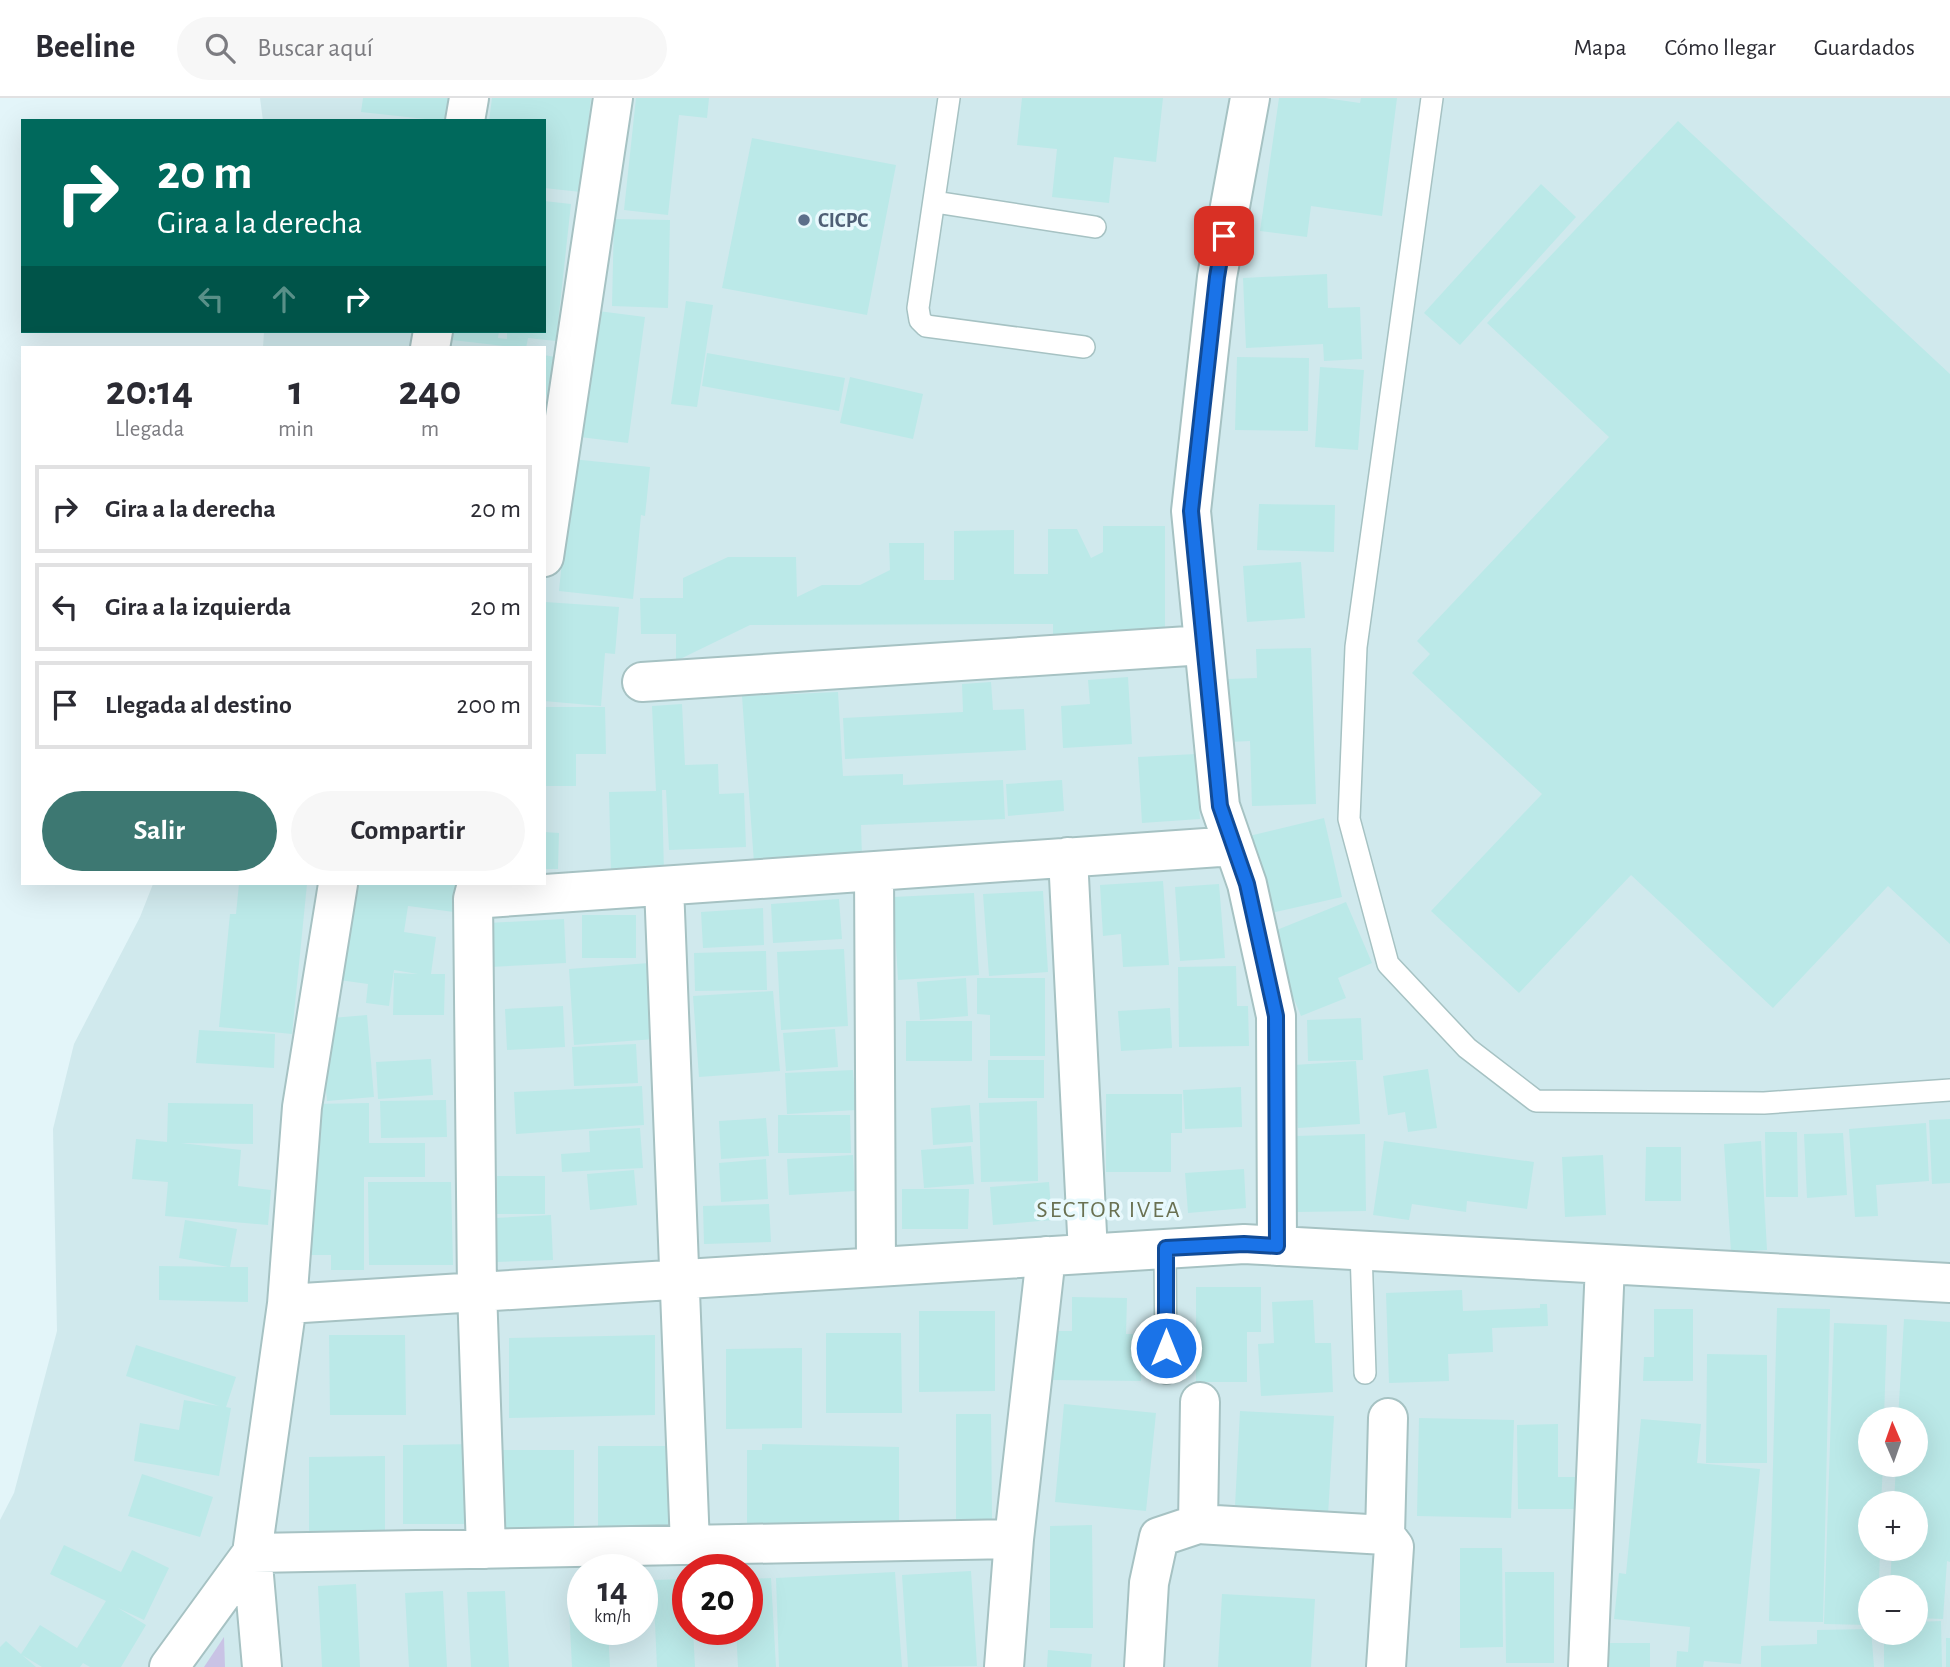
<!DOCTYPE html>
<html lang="es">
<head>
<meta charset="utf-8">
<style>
  :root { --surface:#fff; --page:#f7f7f7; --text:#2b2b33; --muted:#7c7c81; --line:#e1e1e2; --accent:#3d7872 }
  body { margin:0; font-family:"Alegreya Sans",sans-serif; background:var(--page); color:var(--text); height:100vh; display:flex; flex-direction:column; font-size:26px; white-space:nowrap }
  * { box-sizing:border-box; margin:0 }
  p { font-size:23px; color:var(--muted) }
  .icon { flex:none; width:38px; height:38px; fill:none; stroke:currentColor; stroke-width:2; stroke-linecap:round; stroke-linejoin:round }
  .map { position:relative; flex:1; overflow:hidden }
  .sheet { position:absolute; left:21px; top:248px; width:525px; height:539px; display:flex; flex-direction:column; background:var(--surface); border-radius:0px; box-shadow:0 7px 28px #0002 }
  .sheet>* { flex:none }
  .guide { position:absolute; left:21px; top:21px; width:525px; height:214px; border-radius:0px; box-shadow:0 7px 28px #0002; background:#00695c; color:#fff; overflow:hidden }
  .needle { width:46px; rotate:358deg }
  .buttons { position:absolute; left:1858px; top:1309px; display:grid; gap:14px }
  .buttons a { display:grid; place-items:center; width:70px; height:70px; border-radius:50%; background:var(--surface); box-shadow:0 7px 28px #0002; font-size:35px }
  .speed { position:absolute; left:567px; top:1456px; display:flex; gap:14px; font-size:35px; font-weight:700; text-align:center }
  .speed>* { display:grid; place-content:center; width:91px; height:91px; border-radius:50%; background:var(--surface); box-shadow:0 7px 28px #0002; line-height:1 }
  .speed small { font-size:18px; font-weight:400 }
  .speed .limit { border:10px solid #d22; background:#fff; color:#111 }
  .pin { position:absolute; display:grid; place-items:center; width:60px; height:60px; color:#fff; margin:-30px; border-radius:14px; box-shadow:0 4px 10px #0006 }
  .me { position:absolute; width:77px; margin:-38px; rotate:0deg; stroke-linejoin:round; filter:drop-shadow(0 0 5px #0008) }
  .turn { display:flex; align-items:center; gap:24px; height:147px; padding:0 21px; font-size:32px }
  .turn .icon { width:91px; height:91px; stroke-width:2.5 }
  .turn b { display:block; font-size:49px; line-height:60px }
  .lanes { display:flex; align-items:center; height:66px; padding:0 21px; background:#0003; justify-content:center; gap:35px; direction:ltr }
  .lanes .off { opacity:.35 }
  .eta { display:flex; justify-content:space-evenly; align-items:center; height:119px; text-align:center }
  .eta b { font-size:42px; font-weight:600; line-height:49px }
  .action { display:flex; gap:14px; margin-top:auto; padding:14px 21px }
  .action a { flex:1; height:80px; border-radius:42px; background:var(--accent); color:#fff; font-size:28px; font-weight:600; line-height:80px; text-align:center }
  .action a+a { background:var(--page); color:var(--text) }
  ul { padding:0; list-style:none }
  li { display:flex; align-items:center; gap:21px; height:88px; margin:0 14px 10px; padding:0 7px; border:4px solid var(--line); border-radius:0px }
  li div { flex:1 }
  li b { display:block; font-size:26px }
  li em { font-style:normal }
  header { display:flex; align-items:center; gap:42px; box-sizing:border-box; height:98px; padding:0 35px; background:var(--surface); border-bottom:2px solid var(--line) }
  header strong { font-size:33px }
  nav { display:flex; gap:38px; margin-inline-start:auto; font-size:24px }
  .search { width:490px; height:63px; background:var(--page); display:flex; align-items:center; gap:18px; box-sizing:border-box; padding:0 24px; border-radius:38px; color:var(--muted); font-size:26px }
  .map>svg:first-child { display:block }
  .residential { fill:#d0e9ed; fill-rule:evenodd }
  .green { fill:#c9c3e5 }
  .building { fill:#bbe9e8 }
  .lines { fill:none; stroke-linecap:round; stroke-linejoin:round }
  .lane-casing { stroke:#a6c2c3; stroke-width:24 }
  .street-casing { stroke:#a6c2c3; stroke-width:42 }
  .lane { stroke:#fff; stroke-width:21 }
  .street { stroke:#fff; stroke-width:38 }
  .route-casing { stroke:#114b97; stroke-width:18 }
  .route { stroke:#1a73e8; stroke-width:12 }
  .service-dot { fill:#5c6f8a; stroke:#e8f9fd; stroke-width:2.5 }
  .labels { text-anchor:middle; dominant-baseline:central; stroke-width:7; stroke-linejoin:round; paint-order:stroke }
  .service-label { font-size:21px; font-weight:bold; fill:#4e5e75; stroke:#e8f9fd; text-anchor:start }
  .quarter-label { font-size:24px; letter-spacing:2px; fill:#6a7152; stroke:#e8f9fd }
</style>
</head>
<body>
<header>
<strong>Beeline</strong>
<div class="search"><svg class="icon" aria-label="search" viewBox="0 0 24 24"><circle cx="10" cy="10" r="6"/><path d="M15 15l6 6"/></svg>Buscar aquí</div>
<nav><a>Mapa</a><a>Cómo llegar</a><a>Guardados</a></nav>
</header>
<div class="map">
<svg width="1950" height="1569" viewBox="0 0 1950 1569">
  <rect width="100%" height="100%" fill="#e3f5f9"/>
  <path class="residential" d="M260,0H1950V1569H0V1422L14,1395L57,1233L53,1031L74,946L140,819L153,786H544V250H263L264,233H544V23H263ZM1871,1321H1916V1367H1871ZM1871,1405H1916V1451H1871ZM583,1472H642V1531H583ZM688,1472H747V1531H688ZM1871,1489H1916V1535H1871Z"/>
  <path class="green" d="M224,1539L225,1569H204Z"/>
  <path class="building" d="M363,0H448L444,23L361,14Z
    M492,0H591L581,94L544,90V23H489Z
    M636,0H709L707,20L679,17L668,117L624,112Z
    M1022,0H1163L1156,64L1114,59L1109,105L1052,99L1057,51L1017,47Z
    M1279,0H1325L1360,5L1361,0H1397L1382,118L1311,108L1307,139L1260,133Z
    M1678,23L1950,276V846L1888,788L1773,910L1631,777L1519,895L1431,813L1542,696L1412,575L1430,556L1417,543L1609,339L1487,225Z
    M752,40L896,67L867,217L722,190Z
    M1541,86L1576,119L1460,247L1424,215Z
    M544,103L571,106L556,243L528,240L526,250H504V248L452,242L453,233H499L498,240L507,241V233H544Z
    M614,121L670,122L668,210L612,208Z
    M1327,176L1328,210L1360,209L1362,261L1324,263L1323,246L1246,250L1243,180Z
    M686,203L713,207L697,309L671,306Z
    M598,213L645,219L628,345L580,339Z
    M707,255L845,280L839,313L702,288Z
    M544,257L555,259L545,305H544Z
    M1237,259L1309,260L1308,333L1235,332Z
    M1320,269L1364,272L1358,352L1315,349Z
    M850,279L923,296L913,341L840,325Z
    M572,361L650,369L645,418L641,417L633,501L559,493Z
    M1259,406L1335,407L1334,454L1257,452Z
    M1103,428H1165V536H1053V526L750,527L676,563V536H641L640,500H683V480L728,459H796L797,499L822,487H860L890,472L889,445H924V482H954V433L1014,432V476H1048V431H1077L1091,460L1103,454Z
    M1301,464L1305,520L1247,524L1243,468Z
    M545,504L619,509L615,556L605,555L601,608L544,603Z
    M1311,550L1316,706L1252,708L1250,643L1230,644L1228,581L1257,580L1256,551Z
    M1128,579L1132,646L1063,650L1061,608L1090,606L1088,582Z
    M991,584L993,612L1024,611L1026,652L845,661L843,620L963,614L962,586Z
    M838,594L843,678L903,676V687L1003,682L1005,721L861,727L862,760L754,765L742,598Z
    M682,606L685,667L718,666L719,696L744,695L746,749L669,752L666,692H662L664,776L611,777L609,694L656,693L652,608Z
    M544,609H605L606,656H576V688H544Z
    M1196,656L1200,721L1142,725L1138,659Z
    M1062,682L1064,713L1008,718L1006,686Z
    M1324,720L1342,799L1267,816L1249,738Z
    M544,734L559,735L558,771H544Z
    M1163,783L1169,867L1123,869L1121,836L1103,838L1100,787Z
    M239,786H307L292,936L219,929L230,816H236Z
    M345,786H458L454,814L408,808L404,834L436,839L431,876H445L444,917H393L394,875L418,876L394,872L389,908L366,905L368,886L332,881Z
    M1219,786L1225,860L1180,863L1175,789Z
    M1043,793L1048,874L989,878L983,796Z
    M974,795L979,877L898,882L893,799Z
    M839,801L842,841L773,845L771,806Z
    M1346,804L1372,865L1338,880L1346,900L1301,918L1267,836Z
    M763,810L764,847L703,850L701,814Z
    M582,817H636V860H582Z
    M564,821L566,865L490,869L488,825Z
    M844,851L848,928L781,932L777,854Z
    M766,853L767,892L695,893L694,855Z
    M649,865L655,941L574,947L569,871Z
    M1236,868L1237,908H1248L1249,948L1179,949L1178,869Z
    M966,880L968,918L920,922L917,884Z
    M977,880H1045V958H990V917L977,916Z
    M773,893L780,973L699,979L693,898Z
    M563,908L565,949L507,952L505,911Z
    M1170,910L1172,950L1121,953L1118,913Z
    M367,917L374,999L327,1003L320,921Z
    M1361,920L1363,962L1308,963L1307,922Z
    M906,923H972V963H906Z
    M835,931L838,969L786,973L783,935Z
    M199,932L275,936L274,970L196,965Z
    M636,946L638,985L574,988L572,949Z
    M431,961L433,997L378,1001L376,964Z
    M988,962H1044V1000H988Z
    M1356,963L1360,1026L1298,1030L1294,967Z
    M1428,971L1437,1030L1408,1034L1405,1014L1388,1017L1383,978Z
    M853,972L856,1012L787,1016L785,975Z
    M642,988L644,1027L516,1036L514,994Z
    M1241,989L1242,1029L1185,1031L1183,992Z
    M1106,996H1182V1035H1171V1074H1106Z
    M446,1002L447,1039L381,1040L380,1003Z
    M1037,1003L1038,1083L981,1084L979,1005Z
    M168,1005L253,1006V1046L181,1045L241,1052L238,1088L271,1092L268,1127L165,1118L168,1084L132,1081L136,1041L167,1044Z
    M369,1005V1045H425V1079H364V1172H331V1157H311V1006Z
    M970,1007L973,1044L933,1047L931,1010Z
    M778,1017H850L851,1055H778Z
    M766,1020L769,1058L721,1061L719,1023Z
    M1950,1021V1085L1932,1086L1929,1022Z
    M1926,1025L1929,1083L1876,1087L1878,1118L1855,1119L1849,1031Z
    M640,1030L643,1070L562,1074L561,1056L590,1054L589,1033Z
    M1765,1034H1797L1798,1099H1766Z
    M1843,1035L1847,1097L1807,1100L1804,1036Z
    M1365,1036L1366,1113L1297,1114L1295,1038Z
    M1384,1043L1534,1064L1527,1111L1467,1103L1466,1114L1412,1106L1409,1122L1373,1117Z
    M1761,1043L1767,1152L1731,1154L1724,1046Z
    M971,1048L974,1086L924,1090L921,1052Z
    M1646,1049H1681V1103H1645Z
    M853,1057L855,1093L789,1097L787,1061Z
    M1603,1057L1606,1117L1565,1119L1562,1059Z
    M766,1061L768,1101L721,1104L719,1065Z
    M1244,1071L1246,1110L1188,1115L1185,1075Z
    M634,1072L637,1107L590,1112L587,1076Z
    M497,1078H545V1116H497Z
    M368,1084H451L453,1167H369Z
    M1049,1084L1052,1122L993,1127L990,1089Z
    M902,1091H969L968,1131H902Z
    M769,1106L771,1144L704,1146L703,1108Z
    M551,1117L553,1162L496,1164L494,1120Z
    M185,1122L237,1131L230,1169H248V1204L159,1202V1168L228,1169L179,1160Z
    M1196,1189H1261V1234H1247V1284H1196Z
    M1462,1192L1463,1213L1540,1210V1206H1547L1548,1228L1492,1230L1493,1254L1448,1256L1449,1283L1389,1285L1386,1195Z
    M1072,1199L1127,1200L1126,1236H1142L1141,1283L1051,1282L1052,1233H1072Z
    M1313,1202L1315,1245H1331L1333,1294L1261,1298L1258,1246L1274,1245L1272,1204Z
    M1777,1210L1830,1211L1823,1524L1769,1523Z
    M1654,1211H1693V1283H1643L1644,1259H1654Z
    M919,1213H995V1293L919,1294Z
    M1904,1221L1950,1224V1464L1947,1463L1943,1521L1916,1520V1489H1890L1892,1451H1916V1405H1894L1896,1367H1916V1321H1898Z
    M1834,1225L1887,1227L1884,1321H1871V1367H1883L1881,1405H1871V1451H1880L1879,1489H1871V1527L1824,1526Z
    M826,1235H901L902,1315H826Z
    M329,1237H405L406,1317H330Z
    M655,1237V1317L509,1320V1240Z
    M136,1247L236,1279L226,1309L231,1310L219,1378L134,1363L140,1325L179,1332L184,1302L219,1308L126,1278Z
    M802,1250V1330L726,1331V1251Z
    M1707,1256L1767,1257V1365H1706Z
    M1064,1306L1156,1315L1146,1413L1055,1404Z
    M1240,1313L1334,1318L1328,1417L1235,1408Z
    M956,1316H991L992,1421H956Z
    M1419,1320L1514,1322L1511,1420L1417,1418Z
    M1641,1321L1701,1326L1697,1365L1760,1371L1741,1566L1704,1563L1703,1569H1676L1677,1553L1688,1554L1690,1529L1614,1521L1619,1475L1626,1476Z
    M1558,1326V1379H1586V1411H1518L1517,1327Z
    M479,1346V1426H403V1347Z
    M762,1346L899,1349V1430L747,1433V1352H762Z
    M598,1348H674V1428L598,1429Z
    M498,1352H574V1432H498Z
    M385,1358V1438L309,1439V1359Z
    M142,1376L213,1399L200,1439L128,1418Z
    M1092,1427L1093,1530H1050V1428Z
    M64,1447L121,1474L132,1452L169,1470L144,1522L118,1510L146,1527L121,1569H90L83,1565L80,1569H42L22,1557L36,1569H0V1549L6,1543L21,1556L40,1527L77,1550L106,1503L50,1476Z
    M1460,1450H1502L1503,1549L1460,1550Z
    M971,1473L977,1568L908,1569L902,1477Z
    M895,1474L902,1569H779L776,1480Z
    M1505,1474H1554V1565H1506Z
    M771,1480L776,1569H738L736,1531H747V1481Z
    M688,1481V1531H693L695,1569H657L653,1482Z
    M356,1486L360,1569H322L318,1488Z
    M583,1490V1531H608L610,1569H572L568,1491Z
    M443,1493L447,1569H409L405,1495Z
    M505,1493L509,1569H471L467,1494Z
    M1222,1496L1315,1501L1311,1569H1218Z
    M1941,1523L1942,1569H1884V1535H1916V1524Z
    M1871,1531L1874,1569H1761V1548L1817,1546V1532Z
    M1946,1540H1950V1569H1946Z
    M1608,1545H1650V1569H1608Z
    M1048,1552L1092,1556L1091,1569H1047Z"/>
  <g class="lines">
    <g class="lane-casing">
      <path id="lane" d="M949,0L918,210L920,222L926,228L1084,249
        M1432,0L1356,549L1349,721L1388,866L1467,950L1536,1003L1764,1005L1950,992
        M935,104L1095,129
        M1165,1150L1166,1275
        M1361,1152L1365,1275"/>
    </g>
    <g class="street-casing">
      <path id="street" d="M1250,0L1217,179L1191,413L1220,708L1247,786L1276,918L1277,1148
        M465,23L469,0
        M430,250L433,233
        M544,459L613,0
        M642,584L1204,547
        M1068,759L1088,1155
        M874,773L876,1168
        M477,786L473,801L477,1192L486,1451
        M664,788L690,1447
        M473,801L1234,748
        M287,1206L1244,1146L1950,1185
        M1198,1426L1200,1304
        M1385,1437L1388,1320
        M169,1569L252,1455L1014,1441
        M262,1569L252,1455L287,1206L302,1009L338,786
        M1004,1569L1014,1441L1046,1158
        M1144,1569L1149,1485L1159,1439L1198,1426L1385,1437L1394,1449L1386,1569
        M1588,1569L1605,1166"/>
    </g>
    <use href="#lane" class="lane"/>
    <use href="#street" class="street"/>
  </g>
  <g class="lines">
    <g class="route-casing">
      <path id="route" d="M1166,1250V1150L1244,1146L1277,1148L1276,918L1247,786L1220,708L1191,413L1217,179L1224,138"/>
    </g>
    <use href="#route" class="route"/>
  </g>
  <circle class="service-dot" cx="804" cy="122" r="7"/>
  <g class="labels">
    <g class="service-label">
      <text x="818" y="122">CICPC</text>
    </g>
    <g class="quarter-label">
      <text x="1109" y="1112">SECTOR IVEA</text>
    </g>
  </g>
</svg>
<div class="buttons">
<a><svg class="needle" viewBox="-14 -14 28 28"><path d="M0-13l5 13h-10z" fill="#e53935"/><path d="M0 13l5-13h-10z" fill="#7c7c81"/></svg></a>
<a>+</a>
<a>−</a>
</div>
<div class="speed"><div>14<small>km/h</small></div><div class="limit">20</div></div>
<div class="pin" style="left:1224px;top:138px;background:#d93025"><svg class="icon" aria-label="arrive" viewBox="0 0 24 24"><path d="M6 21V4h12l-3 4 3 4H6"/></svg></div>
<svg class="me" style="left:1166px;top:1250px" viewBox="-20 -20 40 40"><circle r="17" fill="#1a73e8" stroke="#fff" stroke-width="3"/><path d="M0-11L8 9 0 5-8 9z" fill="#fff"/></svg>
<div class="guide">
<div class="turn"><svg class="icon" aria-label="right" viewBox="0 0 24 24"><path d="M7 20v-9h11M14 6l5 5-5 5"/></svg><div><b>20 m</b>Gira a la derecha</div></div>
<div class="lanes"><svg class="icon off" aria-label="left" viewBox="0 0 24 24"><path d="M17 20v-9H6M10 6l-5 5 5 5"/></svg><svg class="icon off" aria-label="ahead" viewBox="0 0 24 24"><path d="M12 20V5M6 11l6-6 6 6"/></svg><svg class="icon" aria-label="right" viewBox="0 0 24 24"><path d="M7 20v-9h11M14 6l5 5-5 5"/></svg></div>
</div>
<section class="sheet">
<div class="eta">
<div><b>20:14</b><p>Llegada</p></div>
<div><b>1</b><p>min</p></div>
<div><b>240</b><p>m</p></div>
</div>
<ul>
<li><svg class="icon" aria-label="right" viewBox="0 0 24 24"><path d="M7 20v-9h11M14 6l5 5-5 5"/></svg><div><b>Gira a la derecha</b></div><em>20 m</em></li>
<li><svg class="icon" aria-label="left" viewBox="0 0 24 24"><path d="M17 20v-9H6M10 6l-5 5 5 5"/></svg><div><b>Gira a la izquierda</b></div><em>20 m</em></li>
<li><svg class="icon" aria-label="arrive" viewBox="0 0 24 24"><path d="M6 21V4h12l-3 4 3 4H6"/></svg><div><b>Llegada al destino</b></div><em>200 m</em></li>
</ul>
<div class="action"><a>Salir</a><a>Compartir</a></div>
</section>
</div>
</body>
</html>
